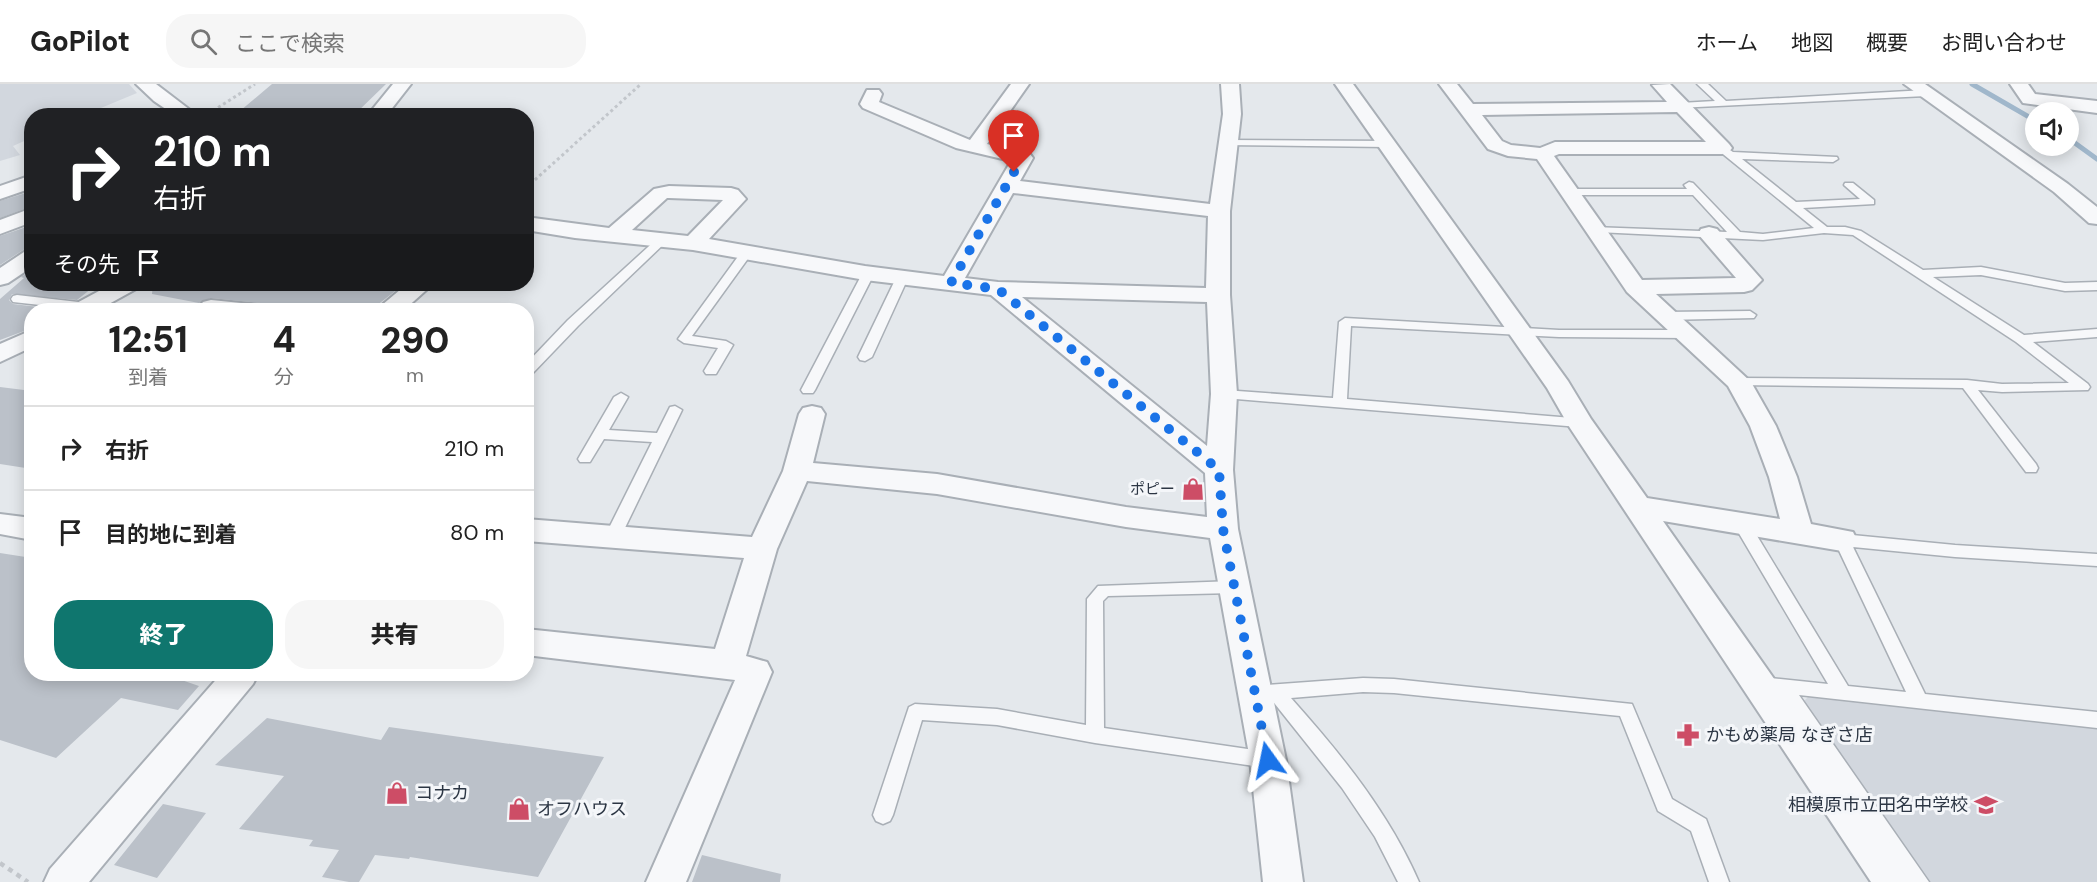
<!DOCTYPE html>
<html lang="ja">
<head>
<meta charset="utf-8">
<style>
  :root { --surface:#fff; --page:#f6f6f6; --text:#222; --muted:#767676; --line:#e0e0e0; --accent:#0f766e }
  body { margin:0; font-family:"DM Sans","Noto Sans JP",sans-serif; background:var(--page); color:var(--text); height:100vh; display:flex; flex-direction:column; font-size:22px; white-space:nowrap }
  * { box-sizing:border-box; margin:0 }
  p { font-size:20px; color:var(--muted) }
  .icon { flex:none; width:33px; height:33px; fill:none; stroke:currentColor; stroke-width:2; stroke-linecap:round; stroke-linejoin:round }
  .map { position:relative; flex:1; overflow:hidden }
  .details { position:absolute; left:24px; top:219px; width:510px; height:378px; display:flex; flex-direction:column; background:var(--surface); border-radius:24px; box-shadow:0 3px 15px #0003 }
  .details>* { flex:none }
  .top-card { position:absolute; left:24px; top:24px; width:510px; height:183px; border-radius:24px; box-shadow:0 3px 15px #0003; background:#202124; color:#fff; overflow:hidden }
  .buttons { position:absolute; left:2025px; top:18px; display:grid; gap:12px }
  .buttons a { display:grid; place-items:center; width:54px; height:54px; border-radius:50%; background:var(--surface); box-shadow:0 3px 15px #0003; font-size:30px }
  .pin { position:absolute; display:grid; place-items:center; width:51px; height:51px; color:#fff; margin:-62px -26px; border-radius:50% 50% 50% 0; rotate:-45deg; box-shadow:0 0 6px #0007 }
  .pin .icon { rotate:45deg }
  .me { position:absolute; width:66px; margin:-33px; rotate:348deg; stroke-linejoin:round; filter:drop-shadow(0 0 4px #0008) }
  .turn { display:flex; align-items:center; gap:21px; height:126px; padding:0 30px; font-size:27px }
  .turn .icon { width:78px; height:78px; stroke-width:2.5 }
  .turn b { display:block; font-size:42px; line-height:51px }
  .then { display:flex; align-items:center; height:57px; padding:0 30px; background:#0003; gap:12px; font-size:22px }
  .eta { display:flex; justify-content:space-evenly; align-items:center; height:102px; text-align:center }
  .eta b { font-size:36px; font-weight:800; line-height:42px }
  .action { display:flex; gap:12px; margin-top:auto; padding:12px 30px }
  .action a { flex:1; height:69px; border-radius:24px; background:var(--accent); color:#fff; font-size:24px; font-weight:800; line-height:69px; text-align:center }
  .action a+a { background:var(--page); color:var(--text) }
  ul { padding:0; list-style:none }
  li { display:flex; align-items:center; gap:18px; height:84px; padding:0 30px; border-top:2px solid var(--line) }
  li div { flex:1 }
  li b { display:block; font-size:22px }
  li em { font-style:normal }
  header { display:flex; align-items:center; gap:36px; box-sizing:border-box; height:84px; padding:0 30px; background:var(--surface); border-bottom:2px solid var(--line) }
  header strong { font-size:28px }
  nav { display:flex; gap:33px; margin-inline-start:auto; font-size:21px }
  .search { width:420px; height:54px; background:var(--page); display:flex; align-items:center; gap:15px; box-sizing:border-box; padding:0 21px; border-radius:24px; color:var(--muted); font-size:22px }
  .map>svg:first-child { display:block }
  .built { fill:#d2d7de }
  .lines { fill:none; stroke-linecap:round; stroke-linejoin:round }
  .stream { stroke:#a0b7cb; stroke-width:5 }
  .building { fill:#bbc1c9 }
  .lane-casing { stroke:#a9afb6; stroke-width:3 }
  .street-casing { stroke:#a9afb6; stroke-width:4 }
  .path-far1 { stroke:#c2c6cb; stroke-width:3; stroke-dasharray:3 3; stroke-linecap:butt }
  .path { stroke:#c2c6cb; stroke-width:4.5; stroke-dasharray:5 5; stroke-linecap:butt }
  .lane { fill:#f7f8fa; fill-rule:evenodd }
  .street { fill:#f7f8fa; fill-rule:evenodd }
  .route { stroke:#1a73e8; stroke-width:10; stroke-dasharray:0 18 }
  .labels { text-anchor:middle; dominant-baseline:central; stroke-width:6; stroke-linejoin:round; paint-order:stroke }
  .poi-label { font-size:15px; fill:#2c3644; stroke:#f4f6f9; text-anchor:end }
  .near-poi-label { font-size:18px; fill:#2c3644; stroke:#f4f6f9; text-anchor:start }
</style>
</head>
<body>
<header>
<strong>GoPilot</strong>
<div class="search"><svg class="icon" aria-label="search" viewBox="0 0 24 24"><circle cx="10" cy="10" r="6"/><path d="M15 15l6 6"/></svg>ここで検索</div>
<nav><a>ホーム</a><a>地図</a><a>概要</a><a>お問い合わせ</a></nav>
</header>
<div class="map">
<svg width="2097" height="798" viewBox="0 0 2097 798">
  <rect width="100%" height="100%" fill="#e4e8ec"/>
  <path class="built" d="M0,0H129L137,9L84,31L32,32L31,54L13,62L20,71L0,77Z
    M1808,613L2097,644V798H1930L1803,618Z"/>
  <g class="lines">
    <path class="stream" d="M1972,0L2036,37
      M2068,54L2097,75"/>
  </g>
  <path class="building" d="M272,0H386L353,32H234Z
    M32,107V122L0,134V117Z
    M32,141V164L23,166L0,181V152Z
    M32,186V200H97L77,216L12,210L9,216L13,220L64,226H32V244L0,256V215L24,194L21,193Z
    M153,200H404L371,226H267L261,219L211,214L199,219L152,210Z
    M0,303L32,307V385L0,380Z
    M0,469L32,474V590H164L199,602L178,626L121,614L56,674L0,656Z
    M267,634L381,656L389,643L604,673L538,793L410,773L409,775L375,771L359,798H349L322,793L339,766L309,762L313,756L239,745L284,692L215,681Z
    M163,720L206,729L157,794L114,781Z
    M702,771L781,790L780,798H692Z"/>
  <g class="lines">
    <g class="lane-casing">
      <path id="lane" d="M1697,0H1708L1726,17L1926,6L1931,9L1926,12L1677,24V20L1680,19L1715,17Z
        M1228,56L1387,57L1392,60L1387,63L1224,61L1223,59Z
        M1722,61L1733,68L1837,73L1838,75L1833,78L1742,75L1796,118L1860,115L1844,101L1845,99H1853L1874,116V120L1803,124L1827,143H1845L1861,147L1923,186L1981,183L2065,199L2097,198V206L2065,207L1981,191L1933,193L2024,251L2097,245V253L2033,258L2088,300L2090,303L2088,306L2002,308L1978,306L2036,380L2038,384L2036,388H2026L1963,304L1733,301L1731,298L1738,294L1967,296L2002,300L2069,299L2016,258L1853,151L1824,149L1763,156L1597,148L1593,147V143L1727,148L1693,111H1571L1566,108L1571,105H1687L1684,101L1689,98L1693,99L1740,148L1763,150L1814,144L1718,66L1717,64Z
        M663,152L667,153V157L578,242L531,291L526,292V280L568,236L659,153Z
        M746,165L752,169L692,252L726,257L733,261L716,290H706L704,287L718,264L684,259L678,255L742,167Z
        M868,186L874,190L815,306L813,309H803L801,306L862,190Z
        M902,190L908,194L872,273L865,277L860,276L858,273L896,194Z
        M17,211L87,219L93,223L85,226L13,218L11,215L13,212Z
        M1750,227L1756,231L1754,234L1665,236L1659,232L1665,228Z
        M1345,234L1559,246H1687L1693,250L1687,254L1559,253L1351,242L1347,315L1584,335L1586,338L1584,341L1579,343L1224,314L1217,310L1224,306L1333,314L1339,238Z
        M621,309L628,313L609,346L657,349L670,323L675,322L682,326L621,452L619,456H607L605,452L652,358L604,355L590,378H580L578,375L614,313Z
        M1742,435L1748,437L1848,602L1906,608L1834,456L1836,452L1842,450L1955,461L2097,470V482L1955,473L1853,463L1925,610L2097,628V644L1799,611L1929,798H1907L1777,609L1754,605L1751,600L1754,595L1760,593L1828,600L1734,441L1736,437Z
        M1234,497L1240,499L1242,503L1240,507L1234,509L1108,512L1103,517L1104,644L1268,668L1275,670L1277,676L1275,682L1268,684L1095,659L997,641L922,636L893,731L890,737L883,740L876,737L873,731L909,623L915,620L997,625L1086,641L1087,515L1098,502Z
        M1363,594L1394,595L1632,620L1672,715L1706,735L1729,798H1709L1691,747L1658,727L1620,632L1394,609L1363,608L1291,614C1341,670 1389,729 1419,798H1398L1375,753L1342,704L1271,615L1262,613L1259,608L1262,603L1268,601Z"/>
    </g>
    <g class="street-casing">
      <path id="street" d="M136,0H156L198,32H176L154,17Z
        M393,0H411L386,32H367Z
        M1011,0H1029L987,60L1030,70L1033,74L1020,97L1210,120L1223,30L1221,0H1239L1241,30L1230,127V211L1237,310L1233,386L1238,445L1286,676L1303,798H1263L1250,676L1210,454L1126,443L937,410L807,397L777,465L746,572L767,578L772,588L686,798H646L735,596L526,571V545L715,565L744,474L526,457V435L752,453L783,387L799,330L803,324L812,322L821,324L825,330L813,379L937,390L1126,423L1207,433L1205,389L991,211L865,196L693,166L575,154L526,146V133L609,144L654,105L669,102L731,104L738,106L746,115L709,155L865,182L944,192L1011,77L956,64L863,24L860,20L867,6H879L882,10L879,18L970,56ZM1013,109L1208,132L1206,204L998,198L965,194ZM667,114H669L723,116L688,152L632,146ZM1022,213L1207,218L1211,310L1207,362Z
        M1335,0H1353L1568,297L1591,335L1647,414L1780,435L1769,393L1750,342L1728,302L1627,208L1537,75L1508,72L1488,65L1439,0H1457L1473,20L1667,18L1652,1L1670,0L1729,60L1732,64L1729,68L1722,70H1559L1554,72L1642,196L1736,194L1698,150L1701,145L1709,143L1717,145L1762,196L1752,206L1744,208L1656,210L1751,298L1776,342L1797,393L1811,440L1853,448L1857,456L1853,464L1842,467L1663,437L1908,785L1914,798H1871L1570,344L1547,304ZM1677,28L1706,58H1555L1540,64L1511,61L1502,57L1482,31Z
        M1904,0H1925L2068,100L2097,123V140L2089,139L2054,108Z
        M2010,0H2028L2035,10L2097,17V29L2023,19Z
        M32,91V104L0,115V102Z
        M32,124V138L0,150V136Z
        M32,166V183L8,199L0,201V184L24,168Z
        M112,200H140L136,205L98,226H69L73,221Z
        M407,200H433L404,226H378L382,221Z
        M211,216L261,221L265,226H202L199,223L203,218Z
        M32,246V263L0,278V260Z
        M0,430L32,434V456L0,450Z
        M221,590H258L253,600L89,798H44L50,785Z"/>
    </g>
    <path class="path-far1" d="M208,30L255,0
      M526,104L641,0"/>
    <path class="path" d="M0,779L28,798"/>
    <use href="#lane" class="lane"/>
    <use href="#street" class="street"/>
  </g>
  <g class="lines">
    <path class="route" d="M1014,88L951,199L998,205L1219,386L1223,445L1268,676"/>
  </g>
  <defs>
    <g id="shop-bare" transform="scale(1.8)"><path d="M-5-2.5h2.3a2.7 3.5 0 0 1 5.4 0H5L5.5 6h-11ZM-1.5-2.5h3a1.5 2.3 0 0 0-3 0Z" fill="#cd4d66" stroke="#f4f6f9" stroke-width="2.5" paint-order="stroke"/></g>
    <g id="pharmacy-bare" transform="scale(1.8)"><path d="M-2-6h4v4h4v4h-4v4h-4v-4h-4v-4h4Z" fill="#cd4d66" stroke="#f4f6f9" stroke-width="2.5" paint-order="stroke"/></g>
    <g id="school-bare" transform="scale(1.8)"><path d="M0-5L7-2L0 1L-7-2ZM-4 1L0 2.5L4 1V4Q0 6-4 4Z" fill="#cd4d66" stroke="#f4f6f9" stroke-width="2.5" paint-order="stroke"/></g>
  </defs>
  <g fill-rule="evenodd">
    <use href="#shop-bare" x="1193" y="405"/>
    <use href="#pharmacy-bare" x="1688" y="651"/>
    <use href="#shop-bare" x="397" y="709"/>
    <use href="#school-bare" x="1986" y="721"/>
    <use href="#shop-bare" x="519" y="725"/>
  </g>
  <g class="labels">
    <g class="poi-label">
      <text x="1175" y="405">ポピー</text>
    </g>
    <g class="near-poi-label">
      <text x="1706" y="651">かもめ薬局 なぎさ店</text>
      <text x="415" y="709">コナカ</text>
      <text x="1968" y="721" text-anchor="end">相模原市立田名中学校</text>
      <text x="537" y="725">オフハウス</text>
    </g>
  </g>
</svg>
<div class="buttons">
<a><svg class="icon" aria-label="sound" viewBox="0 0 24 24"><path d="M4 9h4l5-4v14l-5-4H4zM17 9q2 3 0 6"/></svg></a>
</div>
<div class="pin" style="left:1014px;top:88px;background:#d93025"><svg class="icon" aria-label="arrive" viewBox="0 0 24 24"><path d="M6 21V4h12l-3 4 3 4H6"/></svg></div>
<svg class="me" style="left:1268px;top:676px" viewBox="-20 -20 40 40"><path d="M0-17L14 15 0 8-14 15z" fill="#1a73e8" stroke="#fff" stroke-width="4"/></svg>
<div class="top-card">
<div class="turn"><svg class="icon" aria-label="right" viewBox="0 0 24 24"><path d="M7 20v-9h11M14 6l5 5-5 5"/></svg><div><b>210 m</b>右折</div></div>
<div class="then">その先<svg class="icon" aria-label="arrive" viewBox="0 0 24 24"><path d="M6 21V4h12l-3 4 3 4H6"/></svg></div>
</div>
<section class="details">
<div class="eta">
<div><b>12:51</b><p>到着</p></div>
<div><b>4</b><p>分</p></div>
<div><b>290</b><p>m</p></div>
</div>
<ul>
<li><svg class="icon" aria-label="right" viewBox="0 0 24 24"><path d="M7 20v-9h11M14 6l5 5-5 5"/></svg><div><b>右折</b></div><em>210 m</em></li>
<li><svg class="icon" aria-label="arrive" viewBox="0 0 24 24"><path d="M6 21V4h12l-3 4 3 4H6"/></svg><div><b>目的地に到着</b></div><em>80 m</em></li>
</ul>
<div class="action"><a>終了</a><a>共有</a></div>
</section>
</div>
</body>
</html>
